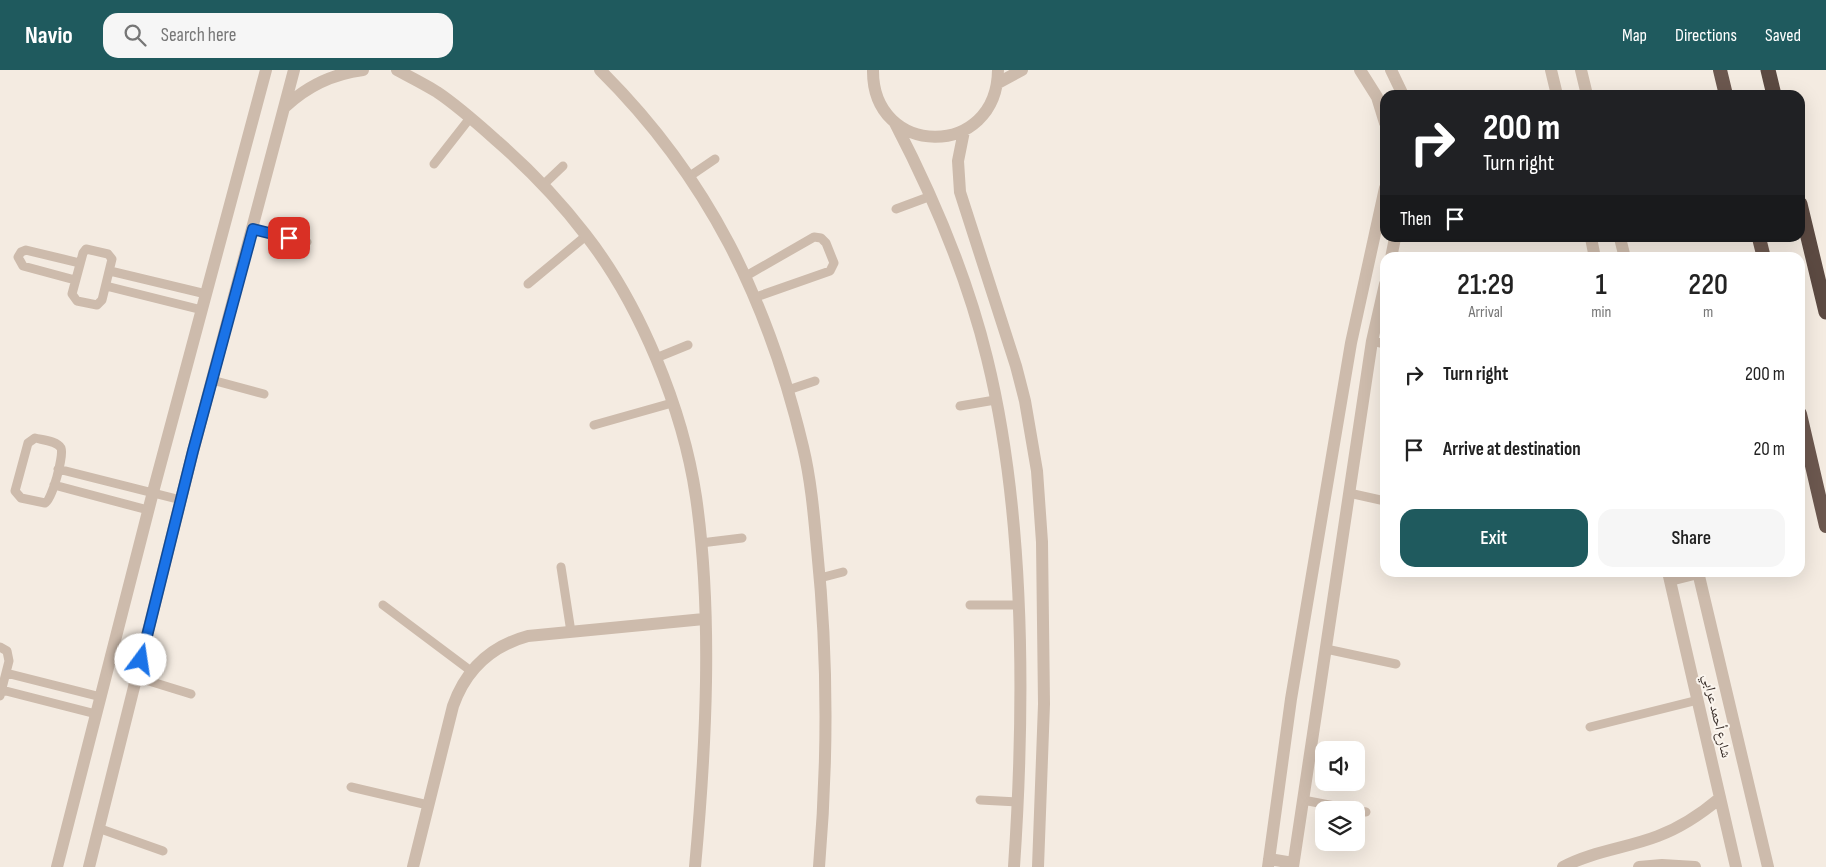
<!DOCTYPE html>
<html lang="en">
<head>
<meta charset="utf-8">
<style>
  :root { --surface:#fff; --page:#f6f6f6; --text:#222; --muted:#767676; --accent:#1f5a5e }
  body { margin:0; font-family:"Sofia Sans Condensed","Noto Naskh Arabic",sans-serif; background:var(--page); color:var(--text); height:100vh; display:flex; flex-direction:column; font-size:19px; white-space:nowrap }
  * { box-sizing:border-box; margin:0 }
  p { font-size:16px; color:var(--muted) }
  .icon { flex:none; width:28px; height:28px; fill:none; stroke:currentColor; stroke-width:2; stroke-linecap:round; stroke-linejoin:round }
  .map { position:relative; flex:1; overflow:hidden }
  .side { position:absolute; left:1380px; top:182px; width:425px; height:325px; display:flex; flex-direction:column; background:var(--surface); border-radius:15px; box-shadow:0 5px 20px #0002 }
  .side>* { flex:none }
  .top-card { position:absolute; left:1380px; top:20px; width:425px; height:152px; border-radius:15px; box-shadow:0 5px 20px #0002; background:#202124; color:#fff; overflow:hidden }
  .tools { position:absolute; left:1315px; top:671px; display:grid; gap:10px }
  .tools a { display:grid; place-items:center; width:50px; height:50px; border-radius:10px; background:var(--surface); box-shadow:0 5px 20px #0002; font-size:25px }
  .pin { position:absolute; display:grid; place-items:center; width:42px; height:42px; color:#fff; margin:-21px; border-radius:10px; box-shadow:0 2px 8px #0006 }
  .me { position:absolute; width:55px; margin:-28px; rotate:14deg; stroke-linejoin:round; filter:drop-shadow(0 0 4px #0008) }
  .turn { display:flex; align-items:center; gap:18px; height:105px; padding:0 20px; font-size:22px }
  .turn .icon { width:65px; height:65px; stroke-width:2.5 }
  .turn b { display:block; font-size:35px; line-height:42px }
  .then { display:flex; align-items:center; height:48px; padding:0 20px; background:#0003; gap:10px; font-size:19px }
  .eta { display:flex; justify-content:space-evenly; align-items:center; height:85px; text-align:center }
  .eta b { font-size:30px; font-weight:600; line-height:35px }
  .primary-button { display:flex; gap:10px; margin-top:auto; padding:10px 20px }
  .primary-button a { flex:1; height:58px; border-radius:15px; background:var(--accent); color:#fff; font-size:20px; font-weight:600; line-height:58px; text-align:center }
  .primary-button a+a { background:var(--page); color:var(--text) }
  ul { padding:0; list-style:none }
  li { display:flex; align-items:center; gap:15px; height:75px; padding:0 20px }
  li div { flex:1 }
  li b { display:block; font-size:19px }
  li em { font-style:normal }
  header { display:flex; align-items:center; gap:30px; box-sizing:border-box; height:70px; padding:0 25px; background:var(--accent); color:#fff }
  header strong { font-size:24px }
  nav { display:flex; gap:28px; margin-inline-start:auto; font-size:18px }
  .search { width:350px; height:45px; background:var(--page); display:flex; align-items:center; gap:12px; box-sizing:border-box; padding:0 18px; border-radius:15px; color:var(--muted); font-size:19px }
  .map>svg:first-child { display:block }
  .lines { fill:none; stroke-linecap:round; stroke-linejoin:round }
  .service { stroke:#cdbbac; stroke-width:9 }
  .minor { stroke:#cdbbac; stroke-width:12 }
  .trunk { stroke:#6c584f; stroke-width:14 }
  .motorway { stroke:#5c4a42; stroke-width:15 }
  .route-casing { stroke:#114b97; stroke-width:12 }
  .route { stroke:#1a73e8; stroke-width:9 }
  .labels { text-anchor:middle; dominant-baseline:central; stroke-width:4; stroke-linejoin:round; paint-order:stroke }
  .street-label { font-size:14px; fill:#3b302b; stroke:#fbf5ee }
</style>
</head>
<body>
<header>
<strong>Navio</strong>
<div class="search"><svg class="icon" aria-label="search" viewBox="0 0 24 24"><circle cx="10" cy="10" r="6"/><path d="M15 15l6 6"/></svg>Search here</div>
<nav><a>Map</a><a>Directions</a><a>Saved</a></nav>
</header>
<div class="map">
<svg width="1826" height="797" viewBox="0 0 1826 797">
  <rect width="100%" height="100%" fill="#f4ebe1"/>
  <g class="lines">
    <path class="service" d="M434,94L470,48
      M690,106L715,89
      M543,115L563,96
      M896,139L931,126
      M253,159L307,172
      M86,179L108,184L112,189L102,230L97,235L77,231L72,224L83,183Z
      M110,201L206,224
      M746,206L814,167L821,168L826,173L834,193L830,201L756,227
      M75,210L23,196L18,187L21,182L26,180L80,193
      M528,214L587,165
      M106,216L202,240
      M1372,271L1385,274
      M656,288L688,275
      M212,310L264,324
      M788,320L815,311
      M960,336L995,330
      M594,355L672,333
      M35,368C43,370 57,371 61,378C64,386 52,430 45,433L21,428L15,421L28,373Z
      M58,399L181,430
      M54,415L148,440
      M1349,423L1385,431
      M701,473L742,468
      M561,497L571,562
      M820,508L843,502
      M383,535L471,601
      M970,535H1018
      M0,577L7,581L9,591L0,626
      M1326,579L1396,594
      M6,603L101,627
      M136,607L191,624
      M2,620L96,644
      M1590,657L1698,630
      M351,717L428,735
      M980,730L1018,732
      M1303,730L1366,742
      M98,758L163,781"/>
    <path class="minor" d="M397,0C410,7 424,14 437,22C458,36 478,54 497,71C529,99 559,130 585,164C640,234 683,339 696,427C713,545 706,678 695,797
      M600,0C708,107 768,230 803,377C811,410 814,446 817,479C828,585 828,691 819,797
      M873,0C872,88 997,90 998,0
      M1360,0L1377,27L1385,53
      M1391,0L1403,25
      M1551,0L1557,25
      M1581,0L1587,25
      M998,13L1022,0
      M285,37C307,16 332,4 363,0
      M895,53C934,128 967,206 987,288C1026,447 1025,634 1014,797
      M964,61L958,91L960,122L1016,296L1025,331L1037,401L1042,472L1044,634L1038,797
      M1591,168L1595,188
      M1620,168L1625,188
      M1391,188L1395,168
      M1668,502L1736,797
      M1698,502L1768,797
      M1670,510L1698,503
      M1269,789L1293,793
      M57,797L153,422L266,0
      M89,797L193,381L294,0
      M413,797L453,636C466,599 491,576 528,566L704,549
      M1268,797L1291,629L1351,273L1385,118
      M1293,797L1372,271L1385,214
      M1563,797C1593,781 1627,778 1658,766C1682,757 1701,744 1720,728
      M1639,797L1662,795L1695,797"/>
    <path class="trunk" d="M1720,0L1726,25
      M1759,168L1764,188
      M1800,344L1826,456"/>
    <path class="motorway" d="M1768,0L1774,25
      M1800,134L1826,242"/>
  </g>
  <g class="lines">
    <g class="route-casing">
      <path id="route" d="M141,590L193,381L253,159L289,168"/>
    </g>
    <use href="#route" class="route"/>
  </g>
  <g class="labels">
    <g class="street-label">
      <text transform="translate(1717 646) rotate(77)">شارع أحمد عرابي</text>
    </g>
  </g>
</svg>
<div class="tools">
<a><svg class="icon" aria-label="sound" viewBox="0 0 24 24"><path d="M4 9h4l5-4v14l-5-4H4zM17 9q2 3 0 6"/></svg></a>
<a><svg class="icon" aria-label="layers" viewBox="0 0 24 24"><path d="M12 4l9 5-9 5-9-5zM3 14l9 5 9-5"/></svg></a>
</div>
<div class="pin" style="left:289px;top:168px;background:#d93025"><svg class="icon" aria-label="arrive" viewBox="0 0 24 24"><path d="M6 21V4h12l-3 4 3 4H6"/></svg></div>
<svg class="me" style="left:141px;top:590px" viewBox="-20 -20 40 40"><circle r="19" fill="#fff"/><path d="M0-13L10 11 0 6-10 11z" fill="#1a73e8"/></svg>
<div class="top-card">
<div class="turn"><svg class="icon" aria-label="right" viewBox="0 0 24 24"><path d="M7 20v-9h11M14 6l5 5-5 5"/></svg><div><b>200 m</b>Turn right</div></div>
<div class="then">Then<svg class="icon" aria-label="arrive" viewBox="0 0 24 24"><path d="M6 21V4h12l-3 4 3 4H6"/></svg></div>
</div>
<section class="side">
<div class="eta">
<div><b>21:29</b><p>Arrival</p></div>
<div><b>1</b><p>min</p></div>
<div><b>220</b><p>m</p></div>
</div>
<ul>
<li><svg class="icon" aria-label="right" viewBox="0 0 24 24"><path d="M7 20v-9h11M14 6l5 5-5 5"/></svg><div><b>Turn right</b></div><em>200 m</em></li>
<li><svg class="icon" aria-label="arrive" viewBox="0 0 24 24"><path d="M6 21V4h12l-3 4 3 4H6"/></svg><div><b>Arrive at destination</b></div><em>20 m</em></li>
</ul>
<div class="primary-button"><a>Exit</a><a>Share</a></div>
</section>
</div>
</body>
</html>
